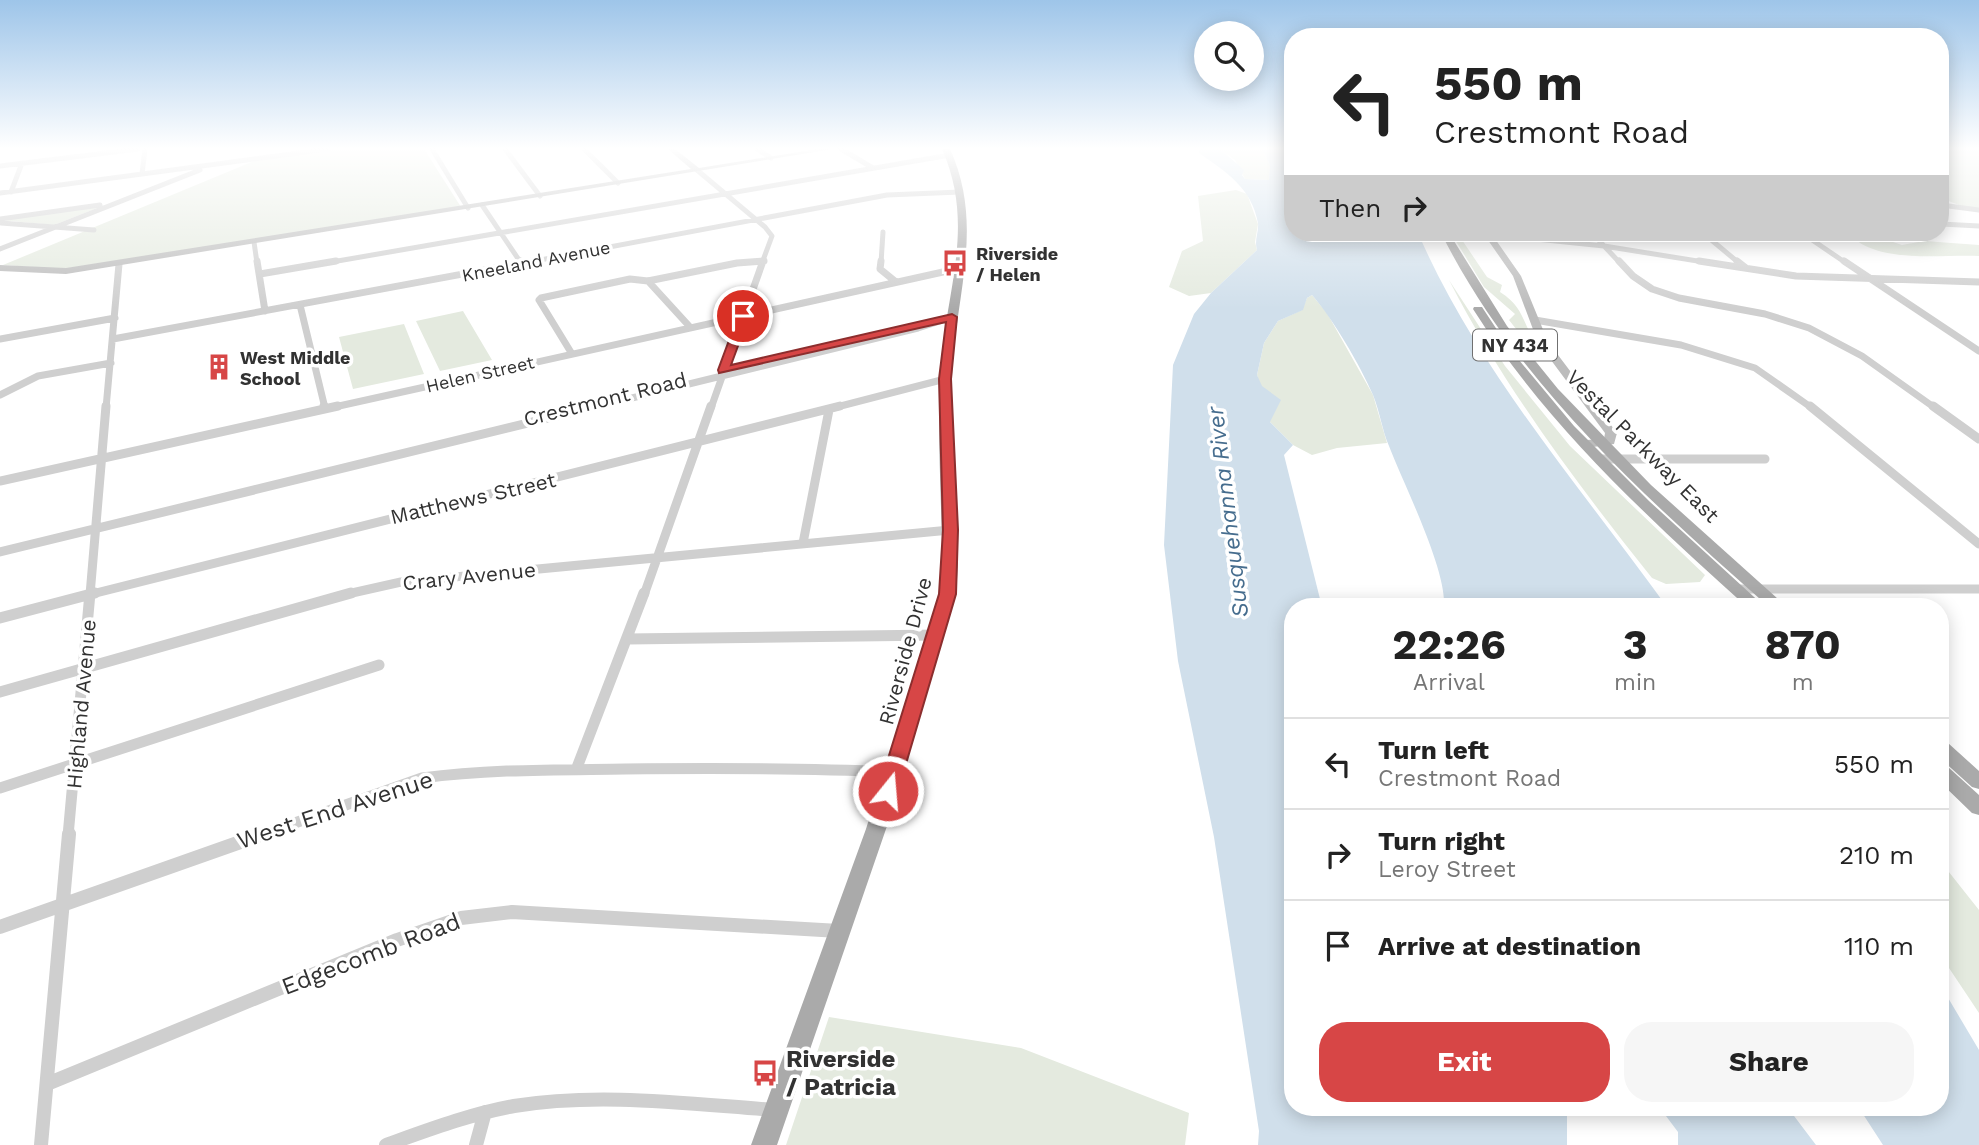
<!DOCTYPE html>
<html lang="en">
<head>
<meta charset="utf-8">
<style>
  :root { --surface:#fff; --page:#f6f6f6; --text:#222; --muted:#767676; --line:#e0e0e0; --accent:#d74646 }
  body { margin:0; font-family:"Work Sans",sans-serif; background:var(--page); color:var(--text); height:100vh; display:flex; flex-direction:column; font-size:26px; white-space:nowrap }
  * { box-sizing:border-box; margin:0 }
  p { font-size:23px; color:var(--muted) }
  .icon { flex:none; width:38px; height:38px; fill:none; stroke:currentColor; stroke-width:2; stroke-linecap:round; stroke-linejoin:round }
  .map { position:relative; flex:1; overflow:hidden }
  .details { position:absolute; left:1284px; top:598px; width:665px; height:518px; display:flex; flex-direction:column; background:var(--surface); border-radius:28px; box-shadow:0 4px 18px #0003 }
  .details>* { flex:none }
  .hud { position:absolute; left:1284px; top:28px; width:665px; height:214px; border-radius:28px; box-shadow:0 4px 18px #0003; background:#fff; color:var(--text); overflow:hidden }
  .buttons { position:absolute; left:1194px; top:21px; display:grid; gap:14px }
  .buttons a { display:grid; place-items:center; width:70px; height:70px; border-radius:50%; background:var(--surface); box-shadow:0 4px 18px #0003; font-size:35px }
  .pin { position:absolute; display:grid; place-items:center; width:60px; height:60px; color:#fff; margin:-30px; border:4px solid #fff; border-radius:50%; box-shadow:0 2px 7px #0007 }
  .me { position:absolute; width:77px; margin:-38px; rotate:17deg; stroke-linejoin:round; filter:drop-shadow(0 0 5px #0008) }
  .turn { display:flex; align-items:center; gap:24px; height:147px; padding:0 35px; font-size:32px }
  .turn .icon { width:91px; height:91px; stroke-width:2.5 }
  .turn b { display:block; font-size:49px; line-height:60px }
  .then { display:flex; align-items:center; height:66px; padding:0 35px; background:#0003; gap:14px; font-size:26px }
  .eta { display:flex; justify-content:space-evenly; align-items:center; height:119px; text-align:center }
  .eta b { font-size:42px; font-weight:700; line-height:49px }
  .cta { display:flex; gap:14px; margin-top:auto; padding:14px 35px }
  .cta a { flex:1; height:80px; border-radius:28px; background:var(--accent); color:#fff; font-size:28px; font-weight:700; line-height:80px; text-align:center }
  .cta a+a { background:var(--page); color:var(--text) }
  ul { padding:0; list-style:none }
  li { display:flex; align-items:center; gap:21px; height:91px; padding:0 35px; border-top:2px solid var(--line) }
  li div { flex:1 }
  li b { display:block; font-size:26px }
  li em { font-style:normal }
  .map>svg:first-child { display:block }
  .green { fill:#e4eadf }
  .water { fill:#d0dfeb }
  .lines { fill:none; stroke-linecap:round; stroke-linejoin:round }
  .street-far4 { stroke:#cfcfcf; stroke-width:5 }
  .street-far3 { stroke:#cfcfcf; stroke-width:7 }
  .street-far2 { stroke:#cfcfcf; stroke-width:9 }
  .street-far1 { stroke:#cfcfcf; stroke-width:11 }
  .street { stroke:#cfcfcf; stroke-width:14 }
  .secondary { fill:#bcbcbc; fill-rule:evenodd }
  .primary { fill:#aaa; fill-rule:evenodd }
  .route { fill:#d74646; stroke:#8c2e2e; stroke-width:2 }
  .labels { text-anchor:middle; dominant-baseline:central; stroke-width:7; stroke-linejoin:round; paint-order:stroke }
  .far-poi-label { font-size:18px; font-weight:bold; fill:#323232; stroke:#fff; text-anchor:start }
  .far-street-label { font-size:18px; fill:#323232; stroke:#fff }
  .shield { fill:#fff; stroke:#707070; stroke-width:2 }
  .shield-label { font-size:19px; font-weight:bold; fill:#323232 }
  .street-label { font-size:21px; fill:#323232; stroke:#fff }
  .water-label { font-size:23px; font-style:italic; fill:#466d8e; stroke:#fff }
  .near-street-label { font-size:24px; fill:#323232; stroke:#fff }
  .near-poi-label { font-size:24px; font-weight:bold; fill:#323232; stroke:#fff; text-anchor:start }
</style>
</head>
<body>
<div class="map">
<svg width="1979" height="1145" viewBox="0 0 1979 1145">
  <rect width="100%" height="100%" fill="#fff"/>
  <path class="green" d="M341,149H424L461,207L63,269L3,265L254,161Z
    M1220,149H1262L1270,165L1269,180L1245,179L1235,160Z
    M1941,149H1979V209L1964,207L1941,198Z
    M1236,190L1247,194L1258,224L1255,242L1257,250L1211,293L1189,296L1169,287L1182,251L1203,241L1198,196Z
    M105,205L54,225L0,220Z
    M1451,233H1474L1460,237L1487,277L1502,285L1500,292C1524,307 1522,322 1536,344L1527,343L1509,320L1515,314L1484,287Z
    M1848,233H1866L1902,245L1924,241L1979,245V256C1940,254 1877,265 1848,233Z
    M1449,280L1505,366L1570,446L1705,575L1700,582L1666,584L1652,578C1577,484 1504,387 1449,280Z
    M1312,295L1327,313L1373,395L1387,443L1337,448L1312,455L1293,445L1270,422L1257,375L1264,343L1278,321L1302,310L1307,298Z
    M463,311L492,360L440,371L416,321Z
    M404,324L424,374L353,389L339,337Z
    M1941,862L1979,910V1013L1941,956Z
    M829,1017L1021,1048L1189,1113L1185,1145H786Z"/>
  <path class="water" d="M1199,149H1220L1244,170L1242,175L1245,179L1269,180L1270,165L1262,149H1293V233H1418C1478,371 1580,486 1667,607H1444C1447,570 1404,485 1389,446C1382,430 1380,412 1373,395C1360,365 1333,319 1312,295L1307,298L1303,310L1278,321L1264,343L1257,375L1262,386L1281,400L1270,422L1293,445L1284,455L1322,607H1293V1108H1567V1145H1258L1259,1131L1214,837L1178,661L1164,545L1173,365L1194,314L1211,293L1257,250C1254,240 1259,232 1258,223C1252,188 1226,172 1199,153Z
    M1941,986L1979,1050V1145H1883L1859,1108H1941Z
    M1660,1108H1788L1816,1145H1678V1132Z"/>
  <g class="lines">
    <path class="street-far4" d="M432,149L468,208
      M505,149L540,196
      M584,149L618,183
      M757,149L771,158
      M841,149L873,168
      M0,166L138,149
      M697,170L765,227L772,236L762,263
      M142,174L145,149
      M11,192L22,163
      M0,193L328,149
      M482,205L521,263
      M1941,205L1979,210
      M0,219L100,205
      M1,223L94,230
      M1941,224L1979,226
      M1592,233L1620,263
      M1703,233L1739,263
      M1802,233L1846,263
      M1488,234L1604,246L1710,263
      M254,242L257,263
      M0,249L200,170
      M326,263L950,155
      M524,263L887,195L960,192
      M742,263L764,261
      M881,263L883,232"/>
    <path class="street-far3" d="M257,261L265,311
      M520,261L522,264
      M881,261L880,269L896,282
      M1619,261L1633,276L1652,289L1679,298L1765,314L1809,328L1862,356L1935,408
      M1699,261L1796,276L1979,282
      M1737,261L1746,268
      M1844,261L1979,351
      M260,274L336,261
      M648,281L690,327
      M300,305L325,408
      M1535,320L1681,345L1755,368L1812,408
      M0,339L115,318
      M113,339L533,261
      M572,354L539,300L541,298L630,279L648,281L737,263L764,261
      M0,395L38,376L111,363
      M106,408L119,264
      M330,408L961,268
      M591,408L918,328L952,317
      M711,408L763,261
      M833,408L945,379"/>
    <path class="street-far2" d="M324,406L325,409
      M1810,406L1979,544
      M1933,406L1979,439
      M1600,459H1765
      M0,481L338,406
      M803,543L829,410
      M0,552L598,406
      M1736,589H1979
      M88,595L840,406
      M90,595L106,406
      M343,595L401,582L950,530
      M644,595L711,406"/>
    <path class="street-far1" d="M0,618L95,593
      M628,639L937,635
      M0,692L351,593
      M576,770L644,593
      M0,788L379,665
      M68,836L90,593
      M258,836L422,778C490,769 557,770 625,769C715,768 804,768 893,772"/>
    <path class="street" d="M0,927L263,834
      M47,1084L397,940L461,918L512,912L839,931
      M41,1145L69,834
      M386,1145C428,1130 470,1114 514,1106C600,1092 689,1104 775,1110
      M476,1145L485,1112"/>
    <path class="secondary" d="M668,149H675L699,168L818,149H833L66,274L0,271V265L66,268L691,169Z
      M1483,233H1491L1521,276L1544,332L1558,355L1617,433L1614,444L1586,448L1580,444L1586,440L1604,439L1605,433L1548,356L1534,332L1513,276Z"/>
    <path class="primary" d="M942,149H950C985,226 955,296 952,376C950,439 957,501 958,564L956,594L886,829L777,1145H751L866,829L940,594L942,564C942,501 937,439 940,376C944,295 977,228 942,149Z
      M1441,233H1449L1507,326L1558,389L1651,485L1787,607H1769C1644,496 1517,384 1441,233Z
      M1474,307H1482L1509,348L1574,426L1649,501L1765,607H1747C1646,516 1547,425 1473,309Z
      M1941,741L1948,743L1979,771V789L1972,787L1941,759Z
      M1941,765L1948,767L1979,795V815L1972,813L1941,783Z"/>
  </g>
  <linearGradient id="sky" x2="0" y2="1"><stop stop-color="#9ec5e9"/><stop offset="0.48" stop-color="#fff"/><stop offset="1" stop-color="#fff" stop-opacity="0"/></linearGradient>
  <rect width="1979" height="309" fill="url(#sky)"/>
  <path class="route" d="M743,312L749,316L731,365L952,314L957,317L951,379L958,530L956,594L898,791L895,796L888,799L880,796L878,791L939,594L943,530L939,379L946,322L719,373L718,370L738,316Z"/>
  <defs>
    <g id="bus-bare" transform="scale(2.1)"><path d="M-5-6H5V4H4V6H2V4H-2V6H-4V4H-5ZM-3.5-4V0h7V-4ZM-3.5 1.2v1.5H-2V1.2ZM2 1.2v1.5H3.5V1.2Z" fill="#d74646" stroke="#fff" stroke-width="2.5" paint-order="stroke"/></g>
    <g id="building-bare" transform="scale(2.1)"><path d="M-4-6H4V6H1V3H-1V6H-4ZM-2.5-4.3h1.7v1.8h-1.7ZM.8-4.3h1.7v1.8H.8ZM-2.5-1h1.7V.8h-1.7ZM.8-1h1.7V.8H.8Z" fill="#d74646" stroke="#fff" stroke-width="2.5" paint-order="stroke"/></g>
  </defs>
  <g fill-rule="evenodd">
    <use href="#bus-bare" x="955" y="263"/>
    <use href="#building-bare" x="219" y="367"/>
    <use href="#bus-bare" x="765" y="1073"/>
  </g>
  <g class="labels">
    <g class="far-poi-label">
      <text x="976" y="253">Riverside<tspan x="976" dy="21">/ Helen</tspan></text>
      <text x="240" y="357">West Middle<tspan x="240" dy="21">School</tspan></text>
    </g>
    <g class="far-street-label">
      <text transform="translate(536 261) rotate(-11)">Kneeland Avenue</text>
      <text transform="translate(480 374) rotate(-13)">Helen Street</text>
    </g>
    <rect class="shield" x="1473" y="329.5" width="84" height="31" rx="5"/>
    <g class="shield-label">
      <text x="1515" y="345">NY 434</text>
    </g>
    <g class="street-label">
      <text transform="translate(605 399) rotate(-14)">Crestmont Road</text>
      <text transform="translate(1643 446) rotate(45)">Vestal Parkway East</text>
      <text transform="translate(473 498) rotate(-13)">Matthews Street</text>
      <text transform="translate(469 576) rotate(-6)">Crary Avenue</text>
      <text transform="translate(905 651) rotate(-75)">Riverside Drive</text>
      <text transform="translate(81 704) rotate(-85)">Highland Avenue</text>
    </g>
    <g class="water-label">
      <text transform="translate(1228 512) rotate(-97)">Susquehanna River</text>
    </g>
    <g class="near-street-label">
      <text transform="translate(335 810) rotate(-18)">West End Avenue</text>
      <text transform="translate(371 954) rotate(-21)">Edgecomb Road</text>
    </g>
    <g class="near-poi-label">
      <text x="786" y="1059">Riverside<tspan x="786" dy="28">/ Patricia</tspan></text>
    </g>
  </g>
</svg>
<div class="buttons">
<a><svg class="icon" aria-label="search" viewBox="0 0 24 24"><circle cx="10" cy="10" r="6"/><path d="M15 15l6 6"/></svg></a>
</div>
<div class="pin" style="left:743px;top:316px;background:#d93025"><svg class="icon" aria-label="arrive" viewBox="0 0 24 24"><path d="M6 21V4h12l-3 4 3 4H6"/></svg></div>
<svg class="me" style="left:888px;top:791px" viewBox="-20 -20 40 40"><circle r="17" fill="#d74646" stroke="#fff" stroke-width="3"/><path d="M0-11L8 9 0 5-8 9z" fill="#fff"/></svg>
<div class="hud">
<div class="turn"><svg class="icon" aria-label="left" viewBox="0 0 24 24"><path d="M17 20v-9H6M10 6l-5 5 5 5"/></svg><div><b>550 m</b>Crestmont Road</div></div>
<div class="then">Then<svg class="icon" aria-label="right" viewBox="0 0 24 24"><path d="M7 20v-9h11M14 6l5 5-5 5"/></svg></div>
</div>
<section class="details">
<div class="eta">
<div><b>22:26</b><p>Arrival</p></div>
<div><b>3</b><p>min</p></div>
<div><b>870</b><p>m</p></div>
</div>
<ul>
<li><svg class="icon" aria-label="left" viewBox="0 0 24 24"><path d="M17 20v-9H6M10 6l-5 5 5 5"/></svg><div><b>Turn left</b><p>Crestmont Road</p></div><em>550 m</em></li>
<li><svg class="icon" aria-label="right" viewBox="0 0 24 24"><path d="M7 20v-9h11M14 6l5 5-5 5"/></svg><div><b>Turn right</b><p>Leroy Street</p></div><em>210 m</em></li>
<li><svg class="icon" aria-label="arrive" viewBox="0 0 24 24"><path d="M6 21V4h12l-3 4 3 4H6"/></svg><div><b>Arrive at destination</b></div><em>110 m</em></li>
</ul>
<div class="cta"><a>Exit</a><a>Share</a></div>
</section>
</div>
</body>
</html>
